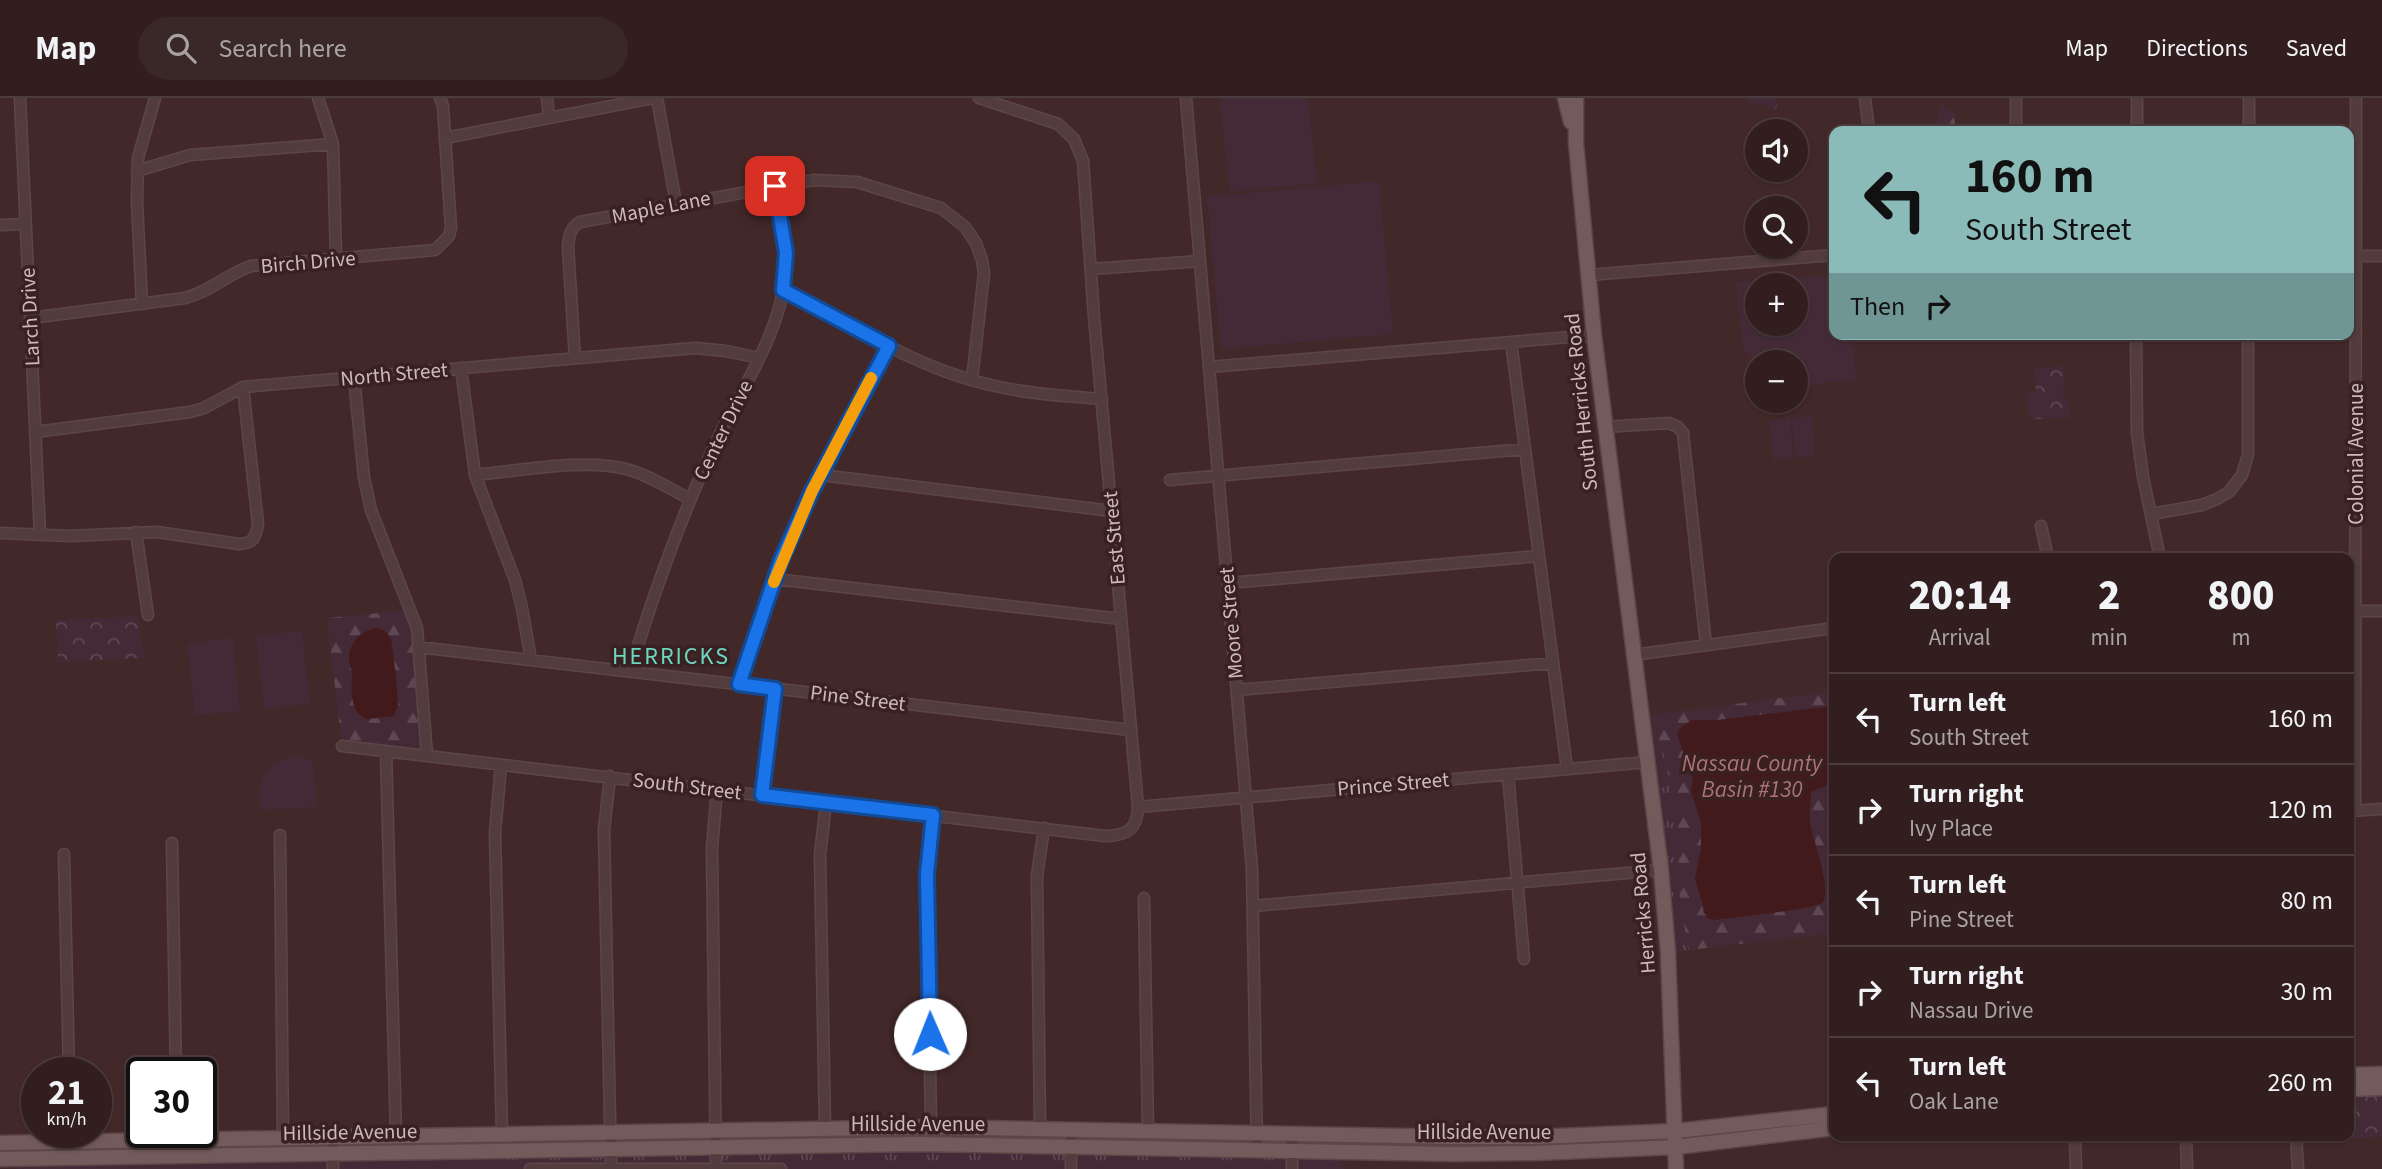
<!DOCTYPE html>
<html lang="en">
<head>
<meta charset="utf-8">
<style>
  :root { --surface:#321e1f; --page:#3a2728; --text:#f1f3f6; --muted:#a8a2a4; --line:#4d3c3d }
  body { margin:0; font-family:"Source Sans 3",sans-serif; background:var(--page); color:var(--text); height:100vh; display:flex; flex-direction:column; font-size:26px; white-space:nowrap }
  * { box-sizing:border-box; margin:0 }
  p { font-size:23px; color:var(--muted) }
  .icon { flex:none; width:38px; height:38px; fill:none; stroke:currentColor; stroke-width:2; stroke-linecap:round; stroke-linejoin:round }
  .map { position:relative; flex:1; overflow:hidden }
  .panel { position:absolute; left:1829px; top:455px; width:525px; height:588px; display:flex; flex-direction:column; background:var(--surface); border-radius:14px; box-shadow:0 2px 5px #0004,0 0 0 2px var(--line) }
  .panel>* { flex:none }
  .banner { position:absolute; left:1829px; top:28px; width:525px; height:214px; border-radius:14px; box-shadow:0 2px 5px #0004,0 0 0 2px var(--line); background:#8bbbb9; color:#111; overflow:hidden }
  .tools { position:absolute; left:1745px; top:21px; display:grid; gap:14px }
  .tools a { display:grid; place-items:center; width:63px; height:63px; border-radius:50%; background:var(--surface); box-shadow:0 2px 5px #0004,0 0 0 2px var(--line); font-size:35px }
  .speed { position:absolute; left:21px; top:959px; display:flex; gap:14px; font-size:35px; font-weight:700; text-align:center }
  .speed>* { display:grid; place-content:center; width:91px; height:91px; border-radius:50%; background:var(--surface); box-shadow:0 2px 5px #0004,0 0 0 2px var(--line); line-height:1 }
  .speed small { font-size:18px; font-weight:400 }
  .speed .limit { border:4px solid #111; border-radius:10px; background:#fff; color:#111 }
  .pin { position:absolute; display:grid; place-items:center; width:60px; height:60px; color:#fff; margin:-30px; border-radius:14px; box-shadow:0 4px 10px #0006 }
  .me { position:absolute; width:77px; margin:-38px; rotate:359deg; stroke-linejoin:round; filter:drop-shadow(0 0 5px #0008) }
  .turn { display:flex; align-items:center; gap:24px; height:147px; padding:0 21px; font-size:32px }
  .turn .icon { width:91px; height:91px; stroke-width:2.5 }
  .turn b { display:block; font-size:49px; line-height:60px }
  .then { display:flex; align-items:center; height:66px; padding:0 21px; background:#0003; gap:14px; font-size:26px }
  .eta { display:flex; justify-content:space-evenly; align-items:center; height:119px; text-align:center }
  .eta b { font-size:42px; font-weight:800; line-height:49px }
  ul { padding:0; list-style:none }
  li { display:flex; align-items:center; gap:21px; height:91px; padding:0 21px; border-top:2px solid var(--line) }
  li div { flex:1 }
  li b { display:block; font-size:26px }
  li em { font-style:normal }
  header { display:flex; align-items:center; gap:42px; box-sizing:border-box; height:98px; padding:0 35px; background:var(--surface); border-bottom:2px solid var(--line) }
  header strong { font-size:33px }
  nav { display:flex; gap:38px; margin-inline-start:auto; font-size:24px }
  .search { width:490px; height:63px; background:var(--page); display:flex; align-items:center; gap:18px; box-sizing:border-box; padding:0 24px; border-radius:38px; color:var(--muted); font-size:26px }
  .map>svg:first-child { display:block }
  .grass { fill:url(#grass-tufts) }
  .forest { fill:url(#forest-firs); fill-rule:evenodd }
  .park { fill:url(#park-crowns) }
  .pitch { fill:#442a37; fill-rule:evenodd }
  .water { fill:#421a1b }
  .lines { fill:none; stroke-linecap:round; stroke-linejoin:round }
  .minor-casing { stroke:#5c4647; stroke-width:13 }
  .major-casing { stroke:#5c4647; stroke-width:17 }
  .minor { stroke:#533c3d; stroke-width:10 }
  .major { stroke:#735a5b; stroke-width:14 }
  .route-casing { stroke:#114b97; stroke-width:18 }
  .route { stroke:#1a73e8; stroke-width:12 }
  .slow { stroke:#f59e0b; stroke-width:12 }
  .labels { text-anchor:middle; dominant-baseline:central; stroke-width:7; stroke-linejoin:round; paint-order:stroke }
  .street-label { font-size:21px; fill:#cdb9ba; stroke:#392121 }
  .water-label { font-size:23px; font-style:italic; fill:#ab7376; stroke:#392121 }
  .quarter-label { font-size:24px; letter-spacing:2px; fill:#6bd6c1; stroke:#392121 }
</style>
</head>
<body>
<header>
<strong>Map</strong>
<div class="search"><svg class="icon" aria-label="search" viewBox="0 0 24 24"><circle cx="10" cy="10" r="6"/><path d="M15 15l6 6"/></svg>Search here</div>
<nav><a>Map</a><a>Directions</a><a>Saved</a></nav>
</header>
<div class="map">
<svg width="2382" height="1071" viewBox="0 0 2382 1071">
  <defs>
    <pattern id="grass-tufts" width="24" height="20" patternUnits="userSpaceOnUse" patternTransform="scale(1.75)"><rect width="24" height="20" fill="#442a37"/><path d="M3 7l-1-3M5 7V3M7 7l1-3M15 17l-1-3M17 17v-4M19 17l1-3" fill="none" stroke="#5e4752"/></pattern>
    <pattern id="forest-firs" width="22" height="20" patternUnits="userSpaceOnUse" patternTransform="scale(1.75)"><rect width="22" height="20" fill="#442a37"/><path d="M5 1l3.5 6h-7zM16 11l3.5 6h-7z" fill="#5e4752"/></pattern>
    <pattern id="park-crowns" width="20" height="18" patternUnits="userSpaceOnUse" patternTransform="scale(1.75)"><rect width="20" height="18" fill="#442a37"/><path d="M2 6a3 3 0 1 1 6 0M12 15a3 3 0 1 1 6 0" fill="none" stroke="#5e4752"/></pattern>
  </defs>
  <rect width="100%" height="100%" fill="#432829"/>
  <path class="grass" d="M1652,617L1666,664L1677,740L1680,806L1689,852L1669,854L1642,618Z
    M920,1046L1334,1053L1345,1071H17V1061Z"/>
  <path class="forest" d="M1745,0H1775L1777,8L1775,11C1771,10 1769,8 1766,7C1752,5 1758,11 1745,0Z
    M1941,6L1946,11L1955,13V33H1933L1937,27Z
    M411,512L427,657L342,648L327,520ZM357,538L391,541L398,607L394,618L367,621L357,615L351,596L352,575L349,559Z
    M1834,593V608L1718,622H1692L1677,637L1693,682L1691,693L1701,725V751L1696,781L1704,816L1727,821L1738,818L1825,784L1810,724L1811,693L1834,684V835L1689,852L1680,806L1677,740L1666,664L1652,617Z"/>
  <path class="park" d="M2064,268L2063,298L2068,302L2071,320L2030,321L2026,296L2036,294L2034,271Z
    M138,518L144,560L58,564L56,522Z
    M2382,992V1039L2300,1043L2299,1038H2348L2349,993Z"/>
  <path class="pitch" d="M1219,0H1308L1317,85L1230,94Z
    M1379,83L1393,236L1221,251L1207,99Z
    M1834,177V236H1852L1856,282L1796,288V264H1757L1743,251L1736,184ZM1796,187V226H1757V187Z
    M1812,318L1815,358L1795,360L1792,320Z
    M1790,320L1793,360L1773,362L1770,322Z
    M302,533L310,606L264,611L256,538Z
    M233,540L240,613L195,617L187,545Z
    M299,658L312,662L318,709L262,712C251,684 270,658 299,658Z"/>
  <path class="water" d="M376,530L384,532L391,541L396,578L398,607L394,618L367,621C349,614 352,593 352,577C352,572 349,566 349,561C349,544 361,533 376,530Z
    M1834,608V684L1811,694C1810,704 1809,716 1810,726C1813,742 1833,794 1822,805C1815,811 1730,820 1715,822L1707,820L1695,781L1701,751V725L1691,693L1693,682L1677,636L1681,629L1692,622H1718Z"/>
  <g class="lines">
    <g class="minor-casing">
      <path id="minor" d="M20,0L40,437
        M318,0L333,46L336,160
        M547,0L549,19
        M657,0L676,105
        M1186,0L1252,772L1257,1052
        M1865,0L1869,33
        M2016,33V0
        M2137,33V0
        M2249,33V0
        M445,40L653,0
        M137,73L190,57L333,46
        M0,127L25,126
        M2348,158H2382
        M1092,171L1200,163
        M1589,177L1834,157
        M783,192C851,227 919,272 995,288C1030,296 1067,298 1102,301
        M142,206L137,105L138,60L155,0
        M31,220L185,200C210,194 227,176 251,168L435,152L449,138L451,130L443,8L440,0
        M2136,236L2137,335L2143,379L2160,460
        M1511,244L1567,671
        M575,260L568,149C569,138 570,130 580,124L814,82L857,84L941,110L965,129L976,145L982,162L984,175L972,282
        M1209,269L1594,237
        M461,270L475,377L515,482L522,510L531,562
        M354,280L364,380L371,412L417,530L427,657
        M1604,329L1669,325L1678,329L1683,335L1706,547
        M35,334L190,314L204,310L243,289L695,250L726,253L759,260
        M475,377C520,373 584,360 626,371C649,377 670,391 690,401
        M821,377L1112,413
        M1170,382L1525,351
        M2152,416L2202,407L2217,401L2229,394L2242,377L2248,357V236
        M2041,428L2048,460
        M136,434L148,517
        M0,435L70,438L157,434L239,446C253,446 256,439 258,426L243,289
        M775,481L1121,521
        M1228,485L1539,458
        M2350,513H2382
        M418,549L1131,632
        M1633,557L1834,530
        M630,573C654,494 681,418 716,344C739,295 773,247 783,193C790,157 781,123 775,87
        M739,586L781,462L812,393L889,248
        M1237,592L1553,565
        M342,648L1105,738C1126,738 1138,731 1138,709L1094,219L1083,63L1074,41L1058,26L979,0
        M386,653L396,1038
        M501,667L495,735L502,1036
        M1508,676L1524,861
        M610,678L604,732L611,1071
        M763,697L775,591
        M1138,709L1648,664
        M2355,712L2356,0
        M2350,713L2382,711
        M280,737L283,1040
        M172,745L176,975
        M64,756L69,975
        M1144,800L1148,1033
        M1253,808L1661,772
        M931,1029L927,776L933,717
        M825,1031L820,757L826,705
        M1040,1031L1037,778L1044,730
        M1292,1036V1071
        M2075,1038L2076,1071
        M2186,1038L2187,1071
        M2296,1038L2298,1071
        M332,1039L333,1071
        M530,1071H781
        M716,1071L712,750L717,691
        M1071,1071V1032"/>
    </g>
    <g class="major-casing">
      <path id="major" d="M1565,0L1571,24
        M1576,0V45L1594,237L1661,772L1668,854L1676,1071
        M2348,977L2382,976
        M2348,991L2382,990
        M0,1045L931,1029L1453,1039H1536L1676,1033L1834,1016
        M0,1061L920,1046L1453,1056L1536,1055L1676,1049L1834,1030"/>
    </g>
    <use href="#minor" class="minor"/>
    <use href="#major" class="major"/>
  </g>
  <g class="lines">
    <g class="route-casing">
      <path id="route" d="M775,88L786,155L783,192L889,248L812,393L781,462L739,586L775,591L762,697L933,717L927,776L930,936"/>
    </g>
    <use href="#route" class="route"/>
    <path class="slow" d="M774,484L812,393L871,280"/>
  </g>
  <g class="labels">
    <g class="street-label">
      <text transform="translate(661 109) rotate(-11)">Maple Lane</text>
      <text transform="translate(308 164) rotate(-5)">Birch Drive</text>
      <text transform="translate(30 219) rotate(-93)">Larch Drive</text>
      <text transform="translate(394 276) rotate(-5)">North Street</text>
      <text transform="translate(1581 304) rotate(-96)">South Herricks Road</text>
      <text transform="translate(723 332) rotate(-64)">Center Drive</text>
      <text transform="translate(2356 356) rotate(-90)">Colonial Avenue</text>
      <text transform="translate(1114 440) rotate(-95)">East Street</text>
      <text transform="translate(1231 525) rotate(-95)">Moore Street</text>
      <text transform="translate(858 600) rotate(7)">Pine Street</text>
      <text transform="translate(1393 686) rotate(-5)">Prince Street</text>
      <text transform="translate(687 688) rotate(7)">South Street</text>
      <text transform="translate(1643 815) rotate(-95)">Herricks Road</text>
      <text x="918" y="1026">Hillside Avenue</text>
      <text transform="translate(350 1034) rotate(-1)">Hillside Avenue</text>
      <text x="1484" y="1034">Hillside Avenue</text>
    </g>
    <g class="water-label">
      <text x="1752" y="665">Nassau County<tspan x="1752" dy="26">Basin #130</tspan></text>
    </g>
    <g class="quarter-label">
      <text x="671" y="558">HERRICKS</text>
    </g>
  </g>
</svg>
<div class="tools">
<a><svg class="icon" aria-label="sound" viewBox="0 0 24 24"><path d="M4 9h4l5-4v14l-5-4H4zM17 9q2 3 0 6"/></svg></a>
<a><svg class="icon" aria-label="search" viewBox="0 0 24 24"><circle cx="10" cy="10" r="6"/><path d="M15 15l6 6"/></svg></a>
<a>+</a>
<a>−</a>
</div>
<div class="speed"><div>21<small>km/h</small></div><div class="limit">30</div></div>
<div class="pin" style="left:775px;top:88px;background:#d93025"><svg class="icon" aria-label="arrive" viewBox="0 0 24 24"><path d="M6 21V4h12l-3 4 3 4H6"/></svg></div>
<svg class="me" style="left:930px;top:936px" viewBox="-20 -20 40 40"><circle r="19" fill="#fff"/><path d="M0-13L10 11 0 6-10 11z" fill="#1a73e8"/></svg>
<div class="banner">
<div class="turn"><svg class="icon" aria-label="left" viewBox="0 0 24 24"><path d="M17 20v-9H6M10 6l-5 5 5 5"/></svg><div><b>160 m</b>South Street</div></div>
<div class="then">Then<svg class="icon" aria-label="right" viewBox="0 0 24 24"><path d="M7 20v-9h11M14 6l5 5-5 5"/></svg></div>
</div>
<section class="panel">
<div class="eta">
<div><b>20:14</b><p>Arrival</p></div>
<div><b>2</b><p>min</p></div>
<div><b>800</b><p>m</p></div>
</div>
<ul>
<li><svg class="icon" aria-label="left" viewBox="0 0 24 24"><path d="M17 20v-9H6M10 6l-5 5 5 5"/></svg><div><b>Turn left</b><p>South Street</p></div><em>160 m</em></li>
<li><svg class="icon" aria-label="right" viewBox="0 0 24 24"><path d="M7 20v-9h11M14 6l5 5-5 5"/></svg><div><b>Turn right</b><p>Ivy Place</p></div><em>120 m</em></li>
<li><svg class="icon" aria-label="left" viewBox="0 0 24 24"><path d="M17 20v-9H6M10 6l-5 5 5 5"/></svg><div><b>Turn left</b><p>Pine Street</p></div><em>80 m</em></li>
<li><svg class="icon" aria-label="right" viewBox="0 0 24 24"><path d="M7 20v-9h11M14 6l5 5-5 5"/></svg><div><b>Turn right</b><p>Nassau Drive</p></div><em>30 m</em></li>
<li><svg class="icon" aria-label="left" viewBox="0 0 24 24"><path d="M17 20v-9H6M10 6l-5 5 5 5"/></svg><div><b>Turn left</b><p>Oak Lane</p></div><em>260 m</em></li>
</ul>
</section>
</div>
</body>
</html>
